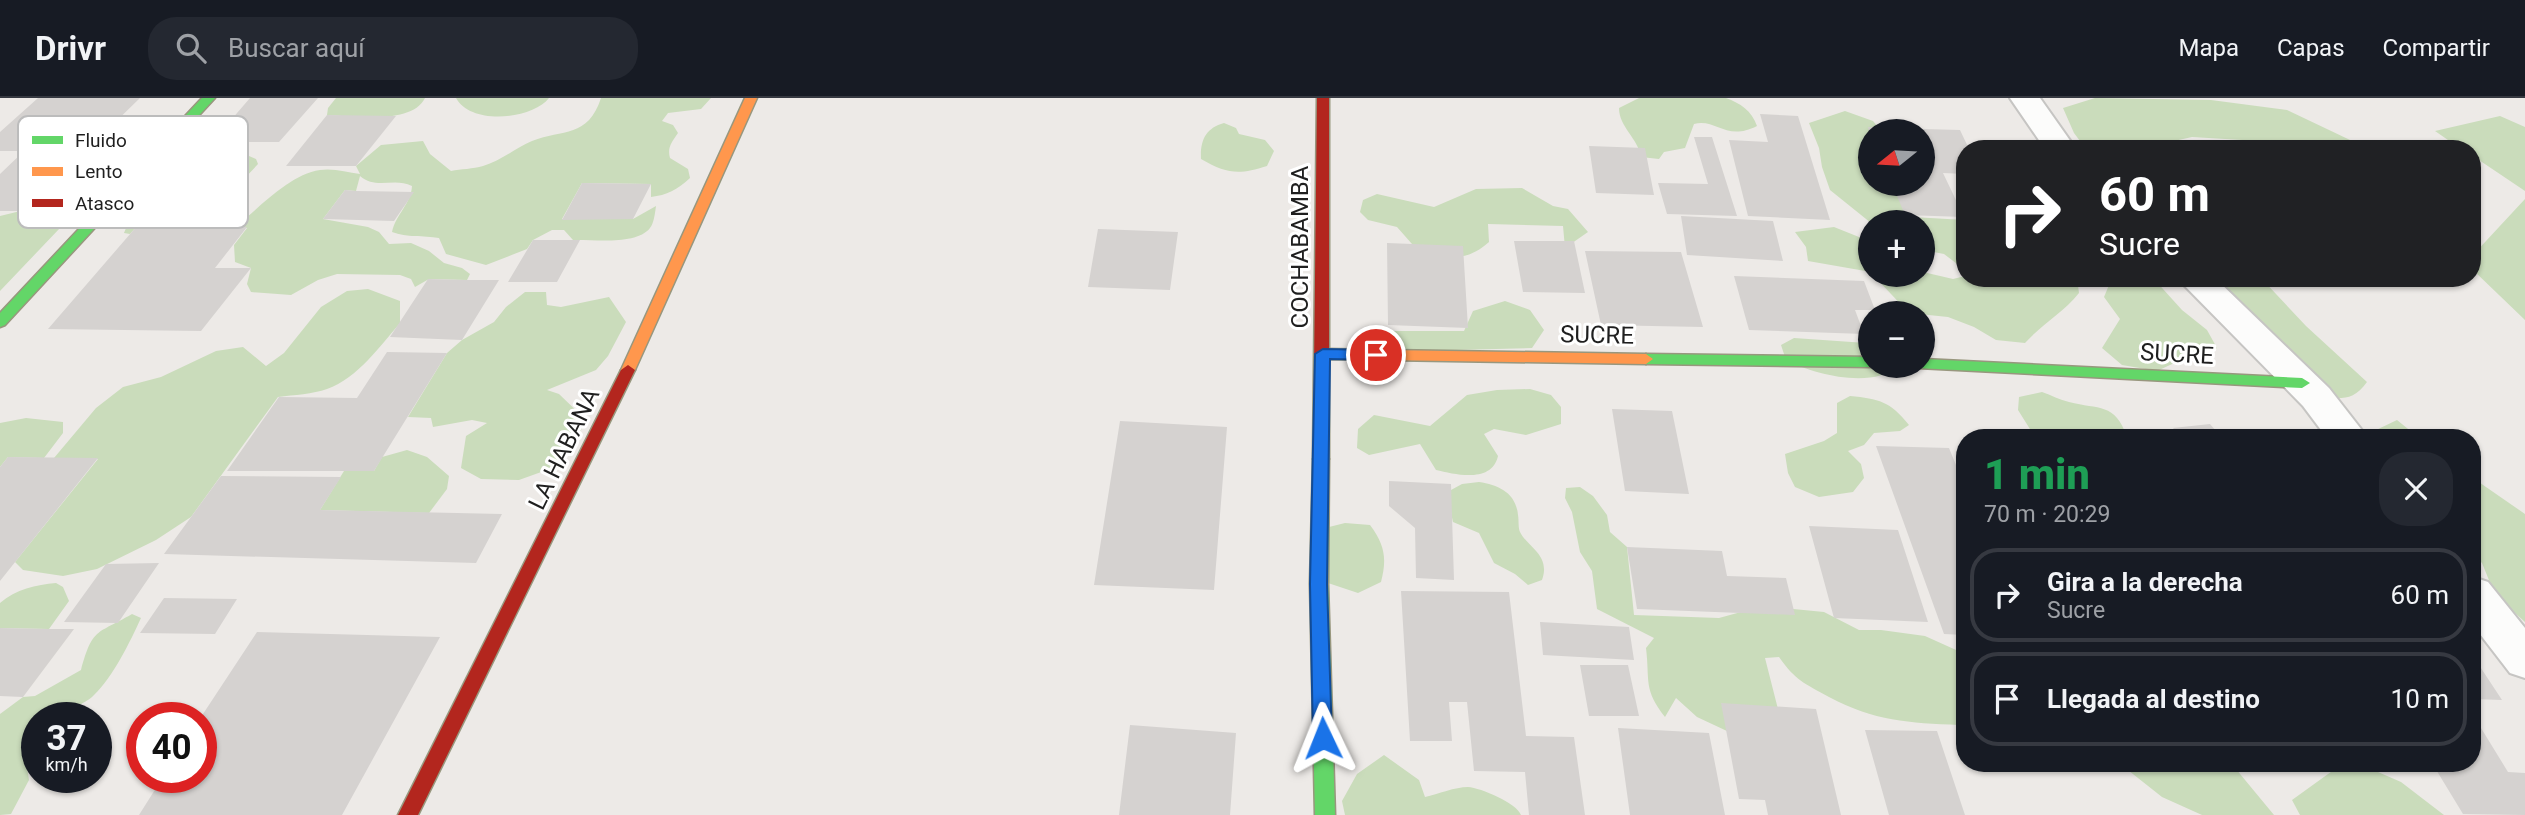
<!DOCTYPE html>
<html lang="es">
<head>
<meta charset="utf-8">
<style>
  :root { --surface:#171b24; --page:#242831; --text:#f1f3f6; --muted:#9ea1a6; --line:#363941 }
  body { margin:0; font-family:Roboto,sans-serif; background:var(--page); color:var(--text); height:100vh; display:flex; flex-direction:column; font-size:26px; white-space:nowrap }
  * { box-sizing:border-box; margin:0 }
  p { font-size:23px; color:var(--muted) }
  .icon { flex:none; width:38px; height:38px; fill:none; stroke:currentColor; stroke-width:2; stroke-linecap:round; stroke-linejoin:round }
  .map { position:relative; flex:1; overflow:hidden }
  .side { position:absolute; left:1956px; top:331px; width:525px; height:343px; display:flex; flex-direction:column; background:var(--surface); border-radius:28px; box-shadow:0 2px 5px #0004 }
  .side>* { flex:none }
  .top-card { position:absolute; left:1956px; top:42px; width:525px; height:147px; border-radius:28px; box-shadow:0 2px 5px #0004; background:#202124; color:#fff; overflow:hidden }
  .needle { width:46px; rotate:252deg }
  .tools { position:absolute; left:1858px; top:21px; display:grid; gap:14px }
  .tools a { display:grid; place-items:center; width:77px; height:77px; border-radius:50%; background:var(--surface); box-shadow:0 2px 5px #0004; font-size:35px }
  .speed { position:absolute; left:21px; top:604px; display:flex; gap:14px; font-size:35px; font-weight:700; text-align:center }
  .speed>* { display:grid; place-content:center; width:91px; height:91px; border-radius:50%; background:var(--surface); box-shadow:0 2px 5px #0004; line-height:1 }
  .speed small { font-size:18px; font-weight:400 }
  .speed .limit { border:10px solid #d22; background:#fff; color:#111 }
  .pin { position:absolute; display:grid; place-items:center; width:60px; height:60px; color:#fff; margin:-30px; border:4px solid #fff; border-radius:50%; box-shadow:0 2px 7px #0007 }
  .me { position:absolute; width:77px; margin:-38px; rotate:358deg; stroke-linejoin:round; filter:drop-shadow(0 0 5px #0008) }
  .turn { display:flex; align-items:center; gap:24px; height:147px; padding:0 28px; font-size:32px }
  .turn .icon { width:91px; height:91px; stroke-width:2.5 }
  .turn b { display:block; font-size:49px; line-height:60px }
  .round { display:grid; place-items:center; flex:none; width:74px; height:74px; border-radius:28px; background:var(--page) }
  .headline { display:flex; align-items:center; justify-content:space-between; height:119px; padding:0 28px }
  h1 { font-size:42px; font-weight:800; line-height:52px; color:#1e9e55 }
  ul { padding:0; list-style:none }
  li { display:flex; align-items:center; gap:21px; height:94px; margin:0 14px 10px; padding:0 14px; border:4px solid var(--line); border-radius:28px }
  li div { flex:1 }
  li b { display:block; font-size:26px }
  li em { font-style:normal }
  header { display:flex; align-items:center; gap:42px; box-sizing:border-box; height:98px; padding:0 35px; background:var(--surface); border-bottom:2px solid var(--line) }
  header strong { font-size:33px }
  nav { display:flex; gap:38px; margin-inline-start:auto; font-size:24px }
  .search { width:490px; height:63px; background:var(--page); display:flex; align-items:center; gap:18px; box-sizing:border-box; padding:0 24px; border-radius:28px; color:var(--muted); font-size:26px }
  .map>svg:first-child { display:block }
  .forest { fill:#cadcbb }
  .building { fill:#d5d2d0 }
  .lines { fill:none; stroke-linecap:round; stroke-linejoin:round }
  .street-casing { stroke:#c6c5c3; stroke-width:4 }
  .fast-casing { stroke:#98977e; stroke-width:3 }
  .slow-casing { stroke:#98977e; stroke-width:3 }
  .jam-casing { stroke:#98977e; stroke-width:3 }
  .street { fill:#fcfcfb; fill-rule:evenodd }
  .fast { fill:#63d668; fill-rule:evenodd }
  .slow { fill:#ff974d; fill-rule:evenodd }
  .jam { fill:#b3261e; fill-rule:evenodd }
  .route { fill:#1a73e8; stroke:#114b97; stroke-width:2 }
  .labels { text-anchor:middle; dominant-baseline:central; stroke-width:6; stroke-linejoin:round; paint-order:stroke }
  .street-label { font-size:24px; fill:#1f1f1f; stroke:#fff }
  .key { fill:#fff; stroke:#bcbcbc; stroke-width:2 }
  .key-label { font-size:19px; fill:#1f1f1f }
</style>
</head>
<body>
<header>
<strong>Drivr</strong>
<div class="search"><svg class="icon" aria-label="search" viewBox="0 0 24 24"><circle cx="10" cy="10" r="6"/><path d="M15 15l6 6"/></svg>Buscar aquí</div>
<nav><a>Mapa</a><a>Capas</a><a>Compartir</a></nav>
</header>
<div class="map">
<svg width="2525" height="717" viewBox="0 0 2525 717">
  <rect width="100%" height="100%" fill="#edeae7"/>
  <path class="forest" d="M336,0H425C412,27 353,18 327,17L328,10Z
    M456,0H549C533,21 471,28 456,0Z
    M601,0H711L701,11L668,15L662,23L673,27L678,35C672,44 667,49 670,60L688,71L690,80C677,92 667,97 651,99V86L582,85L562,121H633L656,108C655,115 654,125 650,130C636,148 592,141 573,142L564,132H552L533,142L527,151L486,167L446,156L439,140C423,137 407,140 392,134C396,116 411,106 412,88C394,79 376,92 360,78L356,93L345,92L323,121L368,129L379,134L389,146L411,145L429,153L444,165L462,170L470,176L467,182L429,181L415,189L411,181L400,177L337,176L318,182L291,197L251,194L247,186L251,170L235,164L234,147L247,130L237,129L240,125C262,107 291,76 320,72C333,70 347,74 360,76L356,68L381,47L423,43L430,56L451,73C461,71 473,71 483,68C500,63 516,50 532,43C563,31 588,40 601,0Z
    M1639,0H1726C1740,5 1752,13 1757,28C1726,44 1716,20 1694,26L1685,50L1664,54L1659,61L1641,59C1638,40 1619,29 1619,10Z
    M2095,0L2211,2L2287,12L2369,51H2318L2309,46L2192,39L2138,51H2086L2074,35L2063,10Z
    M1845,13L1873,23L1881,33H1871V86H1902L1914,105L1912,119L1965,122V172L1944,156L1923,152V124L1871,125L1830,92L1822,69L1819,50L1809,25Z
    M2500,18L2525,29V93L2473,58V51H2461L2435,33Z
    M1224,25L1236,30L1239,36L1265,42L1274,53L1267,68C1239,77 1227,76 1201,61C1200,42 1206,30 1224,25Z
    M192,43L212,44L229,56L242,55L256,61L258,66L244,81L230,85H207L193,79L162,89L142,84L177,46Z
    M1522,90L1553,108L1568,111L1588,134L1565,150L1563,128L1488,126L1489,144C1462,168 1441,158 1410,152L1412,146L1397,129L1368,122L1360,114L1363,102L1377,96L1434,109L1476,91Z
    M203,98H216C222,108 223,118 218,129L137,128L130,136L124,135C137,99 172,104 203,98Z
    M2525,101V222L2473,172V157Z
    M41,108L65,110L60,130L0,193V118Z
    M1834,129L1859,139L1871,150V174L1808,163L1806,149L1795,134Z
    M1923,174L1953,181L1965,178V180H2077L2079,195C2063,215 2042,226 2025,245L1996,242L1974,229L1948,219L1909,215L1873,177H1923Z
    M2112,180H2153L2182,212L2207,232L2217,250C2207,260 2196,256 2184,253L2183,261L2157,273L2122,267L2102,250L2120,221L2104,199Z
    M2193,180H2261L2306,228L2367,284C2352,305 2339,300 2316,299Z
    M368,191L400,203V225C380,248 358,280 327,291C313,296 294,297 278,299L191,419L156,442L97,471L63,478L23,472L15,464L98,361L54,360L96,310L123,289L161,279L216,253L243,249L266,268L284,255L321,209L347,193Z
    M525,194H546L547,207L561,209L609,199L626,224L608,258L596,272L547,292L559,296L586,322L572,350L560,364L544,373L519,382L481,381L461,370L466,338L487,325L472,322L433,329L431,320L408,319L447,255L462,242L494,224L506,209Z
    M1505,203L1530,212L1544,232L1532,250L1375,254L1365,236L1393,233H1464L1473,213Z
    M1794,240L1866,245L1871,242V268H1899C1873,291 1814,277 1786,262L1781,247Z
    M1530,291L1551,297L1561,309V326L1526,337L1494,331L1484,336L1498,358C1492,385 1457,377 1436,372L1420,346L1369,357L1357,350L1358,331L1374,317L1430,328L1467,297L1497,292Z
    M2042,294C2051,297 2060,302 2069,304C2099,312 2115,304 2127,339H2035L2018,312L2019,299Z
    M1850,298C1879,301 1890,303 1909,327L1900,333L1874,335L1864,347L1848,353L1861,366L1864,380L1853,394L1819,399L1795,389L1788,375L1785,356L1824,343L1837,335V305Z
    M26,320L63,324V335L44,360L8,359L0,369V325Z
    M2397,322L2418,339H2375L2372,334Z
    M407,352L427,359L449,378L447,391L429,415L320,412L344,373H374L382,359Z
    M2473,380L2525,416V524L2495,497L2482,465L2473,457Z
    M1479,384C1499,387 1516,395 1518,417C1519,422 1518,430 1520,434C1528,450 1551,457 1542,482L1528,487L1515,476L1494,465L1479,435L1453,424L1449,406L1451,392L1462,386Z
    M1580,389L1593,398L1607,417L1610,434L1627,449L1634,517L1719,520L1763,508L1824,514L1859,532H1881L1925,538L1965,556V619L1959,627C1909,625 1874,623 1829,599C1804,585 1796,583 1779,559L1765,560L1781,623L1744,641L1697,619L1676,600L1665,619C1643,591 1650,583 1646,550L1654,540L1597,511L1592,473L1580,454L1572,414L1565,400L1566,390Z
    M1345,425L1370,427C1385,447 1387,461 1381,484L1358,495L1328,485L1317,432Z
    M56,485L63,489L69,503L49,531L0,530V505C16,491 36,487 56,485Z
    M132,516L141,520C130,544 113,579 94,597C83,608 78,603 71,619L37,620V647L28,650L25,657L29,682L11,716L0,717V616L23,599L35,598L81,572C93,529 96,537 132,516Z
    M1384,657L1419,682L1425,699C1438,696 1455,689 1468,689C1481,690 1517,705 1521,717H1345L1342,703L1357,676Z
    M2119,665H2231L2274,717H2202L2162,699Z
    M2335,671L2378,674L2401,684L2444,717H2300L2292,702Z"/>
  <path class="building" d="M38,0H140L24,113H0V76L24,53H0V34Z
    M250,0H318L279,44H212Z
    M1760,16L1798,18L1830,122L1748,118L1729,42L1768,44Z
    M327,17L396,18L356,68H286Z
    M1868,29L1923,31V33H1869Z
    M1923,31L1960,32L1969,51H1965V76L1943,75L1964,119L1905,117L1892,86H1923Z
    M1694,39H1712L1737,118L1667,116L1658,85L1708,86Z
    M1589,48L1645,50L1654,97L1596,95Z
    M582,85L651,86L633,121L562,122Z
    M345,92L356,93L414,94L394,123L323,121Z
    M1681,118L1773,123L1783,163L1687,157Z
    M137,128L247,129L215,170H251L201,233L48,231Z
    M1098,131L1178,134L1170,192L1088,189Z
    M533,142H580L557,184H508Z
    M1514,143H1574L1585,195L1523,194Z
    M1387,145L1463,148L1468,230L1388,227Z
    M1585,153L1681,154L1703,229L1601,227Z
    M1734,178L1864,183L1875,212H1855L1864,236L1749,232Z
    M428,181L467,182H499L462,242L390,239Z
    M387,254L447,255L374,373H227L279,299L357,300Z
    M1612,311L1672,313L1689,396L1625,393Z
    M1120,323L1227,329L1214,492L1094,487Z
    M2210,326L2222,340H2181L2173,330Z
    M2131,334L2170,335L2172,340H2134Z
    M1876,348L1949,350L1965,389V537L1944,536Z
    M8,359L98,360L0,483V369Z
    M221,378L341,379L320,412L502,416L476,465L164,456Z
    M1389,383L1451,386L1454,482L1416,480L1415,430L1389,408Z
    M1809,428L1898,432L1928,524L1834,520Z
    M1627,449L1722,453L1727,478L1786,480L1795,517L1637,511Z
    M159,465L118,525L64,524L106,466Z
    M1401,493L1509,494L1526,638L1574,639L1585,717H1529L1525,674L1474,673L1467,604H1449L1452,643H1410Z
    M164,500L237,501L215,536L140,535Z
    M1540,524L1629,529L1634,562L1543,557Z
    M0,530L49,531H74L23,599L0,598Z
    M257,534L440,539L342,717H139L163,679H201V619Z
    M2473,558L2502,602L2473,601Z
    M1580,567H1628L1639,618H1589Z
    M1721,605L1816,611L1841,717H1768L1765,702L1739,701Z
    M2473,617L2508,674L2525,675V717L2463,716L2432,665H2473Z
    M1130,627L1236,635L1230,717H1119Z
    M1618,630L1709,635L1725,717H1630Z
    M1865,632L1937,633L1965,717H1889Z"/>
  <g class="lines">
    <g class="street-casing">
      <path id="street" d="M2010,0H2040L2076,51H2045Z
        M2177,180H2215L2329,290L2368,340H2327L2303,308Z
        M2473,479L2488,484L2525,530V580L2510,575L2473,527Z"/>
    </g>
    <g class="fast-casing">
      <path id="fast" d="M202,0H215L5,227L0,229V215Z
        M1646,256L1871,259V268H1876L1871,269L1646,266L1639,261Z
        M1923,261L2302,280L2310,285L2302,290L1918,270L1917,268H1923Z
        M1321,355L1329,361L1328,486L1335,717H1315L1310,486L1313,361Z"/>
    </g>
    <g class="slow-casing">
      <path id="slow" d="M745,0H757L635,272L628,277L623,276L621,272Z
        M1323,251L1646,256L1653,261L1646,266L1323,261L1316,256Z"/>
    </g>
    <g class="jam-casing">
      <path id="jam" d="M1317,0H1329V361L1321,367L1313,361Z
        M628,267L635,272L418,717H398L621,272Z"/>
    </g>
    <use href="#street" class="street"/>
    <use href="#fast" class="fast"/>
    <use href="#slow" class="slow"/>
    <use href="#jam" class="jam"/>
  </g>
  <path class="route" d="M1323,251L1376,252L1384,257L1376,262L1330,261L1327,486L1332,640L1329,646L1323,648L1316,646L1313,640L1310,486L1315,256Z"/>
  <g class="labels">
    <g class="street-label">
      <text transform="translate(1300 149) rotate(-90)">COCHABAMBA</text>
      <text transform="translate(1597 237) rotate(1)">SUCRE</text>
      <text transform="translate(2177 256) rotate(3)">SUCRE</text>
      <text transform="translate(564 351) rotate(-64)">LA HABANA</text>
    </g>
  </g>
  <rect x="18" y="18" width="230" height="112" rx="10" class="key"/>
  <rect x="32" y="38" width="31" height="8" fill="#63d668"/>
  <rect x="32" y="69" width="31" height="9" fill="#ff974d"/>
  <rect x="32" y="101" width="31" height="8" fill="#b3261e"/>
  <g class="key-label">
    <text x="75" y="49">Fluido</text>
    <text x="75" y="80">Lento</text>
    <text x="75" y="112">Atasco</text>
  </g>
</svg>
<div class="tools">
<a><svg class="needle" viewBox="-14 -14 28 28"><path d="M0-13l5 13h-10z" fill="#e53935"/><path d="M0 13l5-13h-10z" fill="#9ea1a6"/></svg></a>
<a>+</a>
<a>−</a>
</div>
<div class="speed"><div>37<small>km/h</small></div><div class="limit">40</div></div>
<div class="pin" style="left:1376px;top:257px;background:#d93025"><svg class="icon" aria-label="arrive" viewBox="0 0 24 24"><path d="M6 21V4h12l-3 4 3 4H6"/></svg></div>
<svg class="me" style="left:1323px;top:640px" viewBox="-20 -20 40 40"><path d="M0-17L14 15 0 8-14 15z" fill="#1a73e8" stroke="#fff" stroke-width="4"/></svg>
<div class="top-card">
<div class="turn"><svg class="icon" aria-label="right" viewBox="0 0 24 24"><path d="M7 20v-9h11M14 6l5 5-5 5"/></svg><div><b>60 m</b>Sucre</div></div>
</div>
<section class="side">
<div class="headline"><div><h1>1 min</h1><p>70 m · 20:29</p></div><a class="round"><svg class="icon" aria-label="close" viewBox="0 0 24 24"><path d="M6 6l12 12M18 6L6 18"/></svg></a></div>
<ul>
<li><svg class="icon" aria-label="right" viewBox="0 0 24 24"><path d="M7 20v-9h11M14 6l5 5-5 5"/></svg><div><b>Gira a la derecha</b><p>Sucre</p></div><em>60 m</em></li>
<li><svg class="icon" aria-label="arrive" viewBox="0 0 24 24"><path d="M6 21V4h12l-3 4 3 4H6"/></svg><div><b>Llegada al destino</b></div><em>10 m</em></li>
</ul>
</section>
</div>
</body>
</html>
